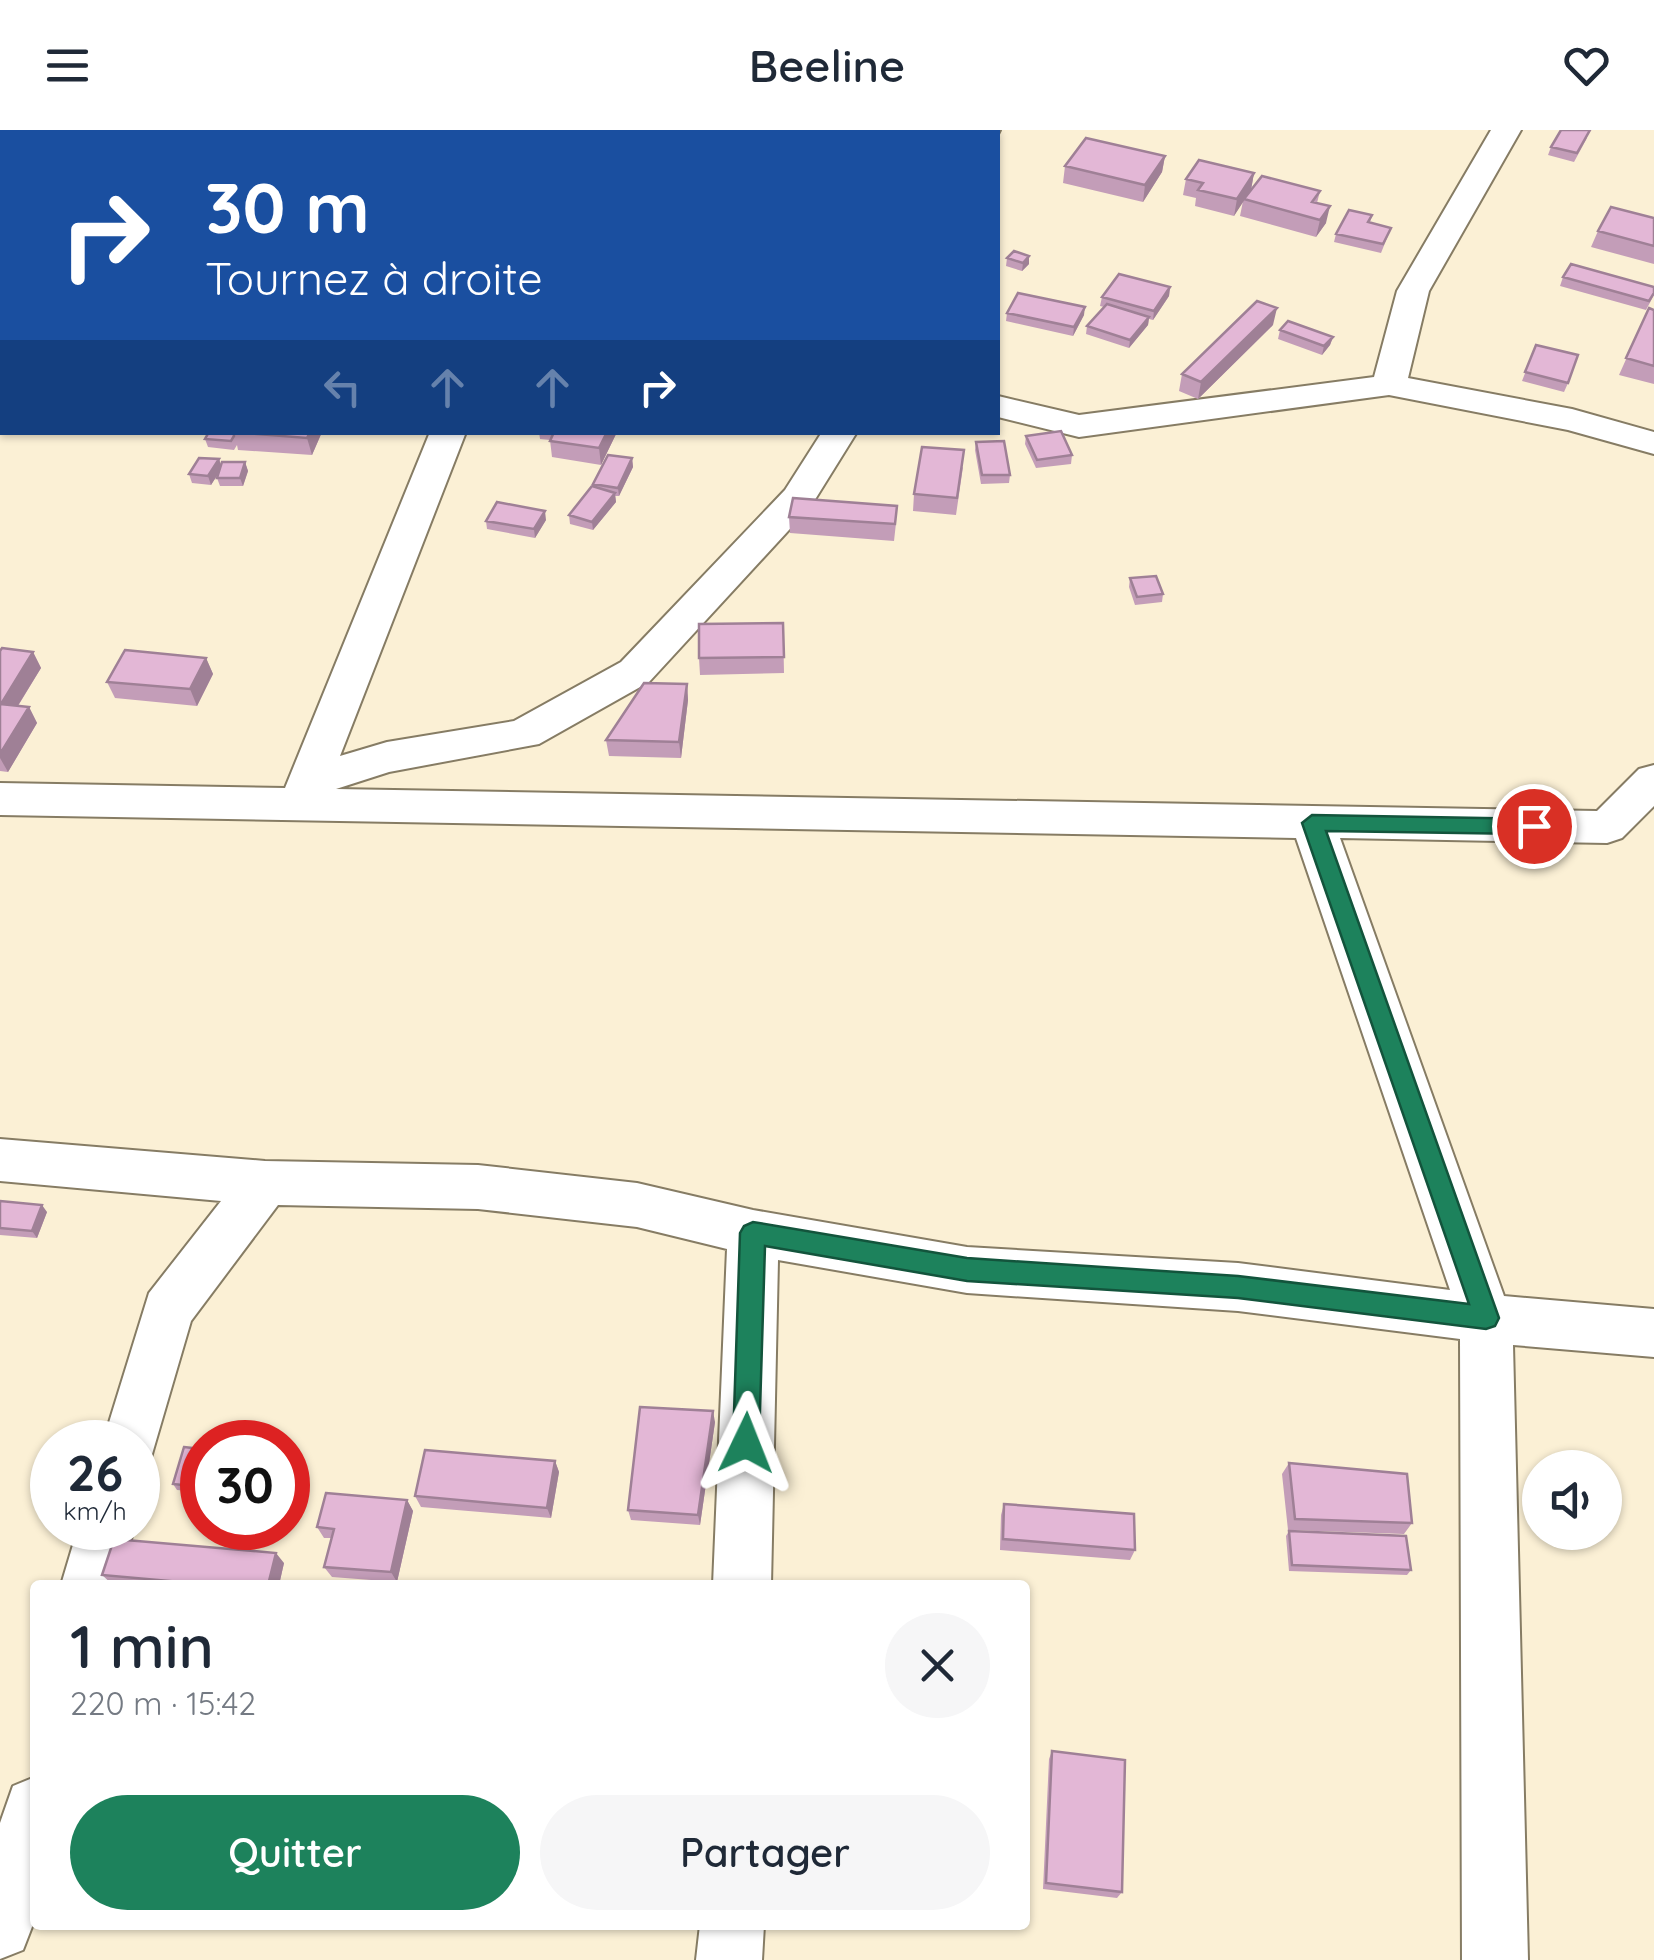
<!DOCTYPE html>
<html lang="fr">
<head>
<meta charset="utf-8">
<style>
  :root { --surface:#fff; --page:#f6f6f7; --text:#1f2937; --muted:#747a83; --accent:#1d825c }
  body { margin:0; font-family:Quicksand,sans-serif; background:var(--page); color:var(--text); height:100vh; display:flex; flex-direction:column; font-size:38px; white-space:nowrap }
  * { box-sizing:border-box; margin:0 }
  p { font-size:32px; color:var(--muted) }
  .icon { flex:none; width:55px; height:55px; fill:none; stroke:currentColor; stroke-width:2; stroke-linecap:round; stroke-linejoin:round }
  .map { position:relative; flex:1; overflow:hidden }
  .sheet { position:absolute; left:30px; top:1450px; width:1000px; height:350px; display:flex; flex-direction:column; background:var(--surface); border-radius:10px; box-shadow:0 2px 8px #0004 }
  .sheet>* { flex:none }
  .guide { position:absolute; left:0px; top:0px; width:1000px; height:305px; box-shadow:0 2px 8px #0004; background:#1a4fa0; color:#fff; overflow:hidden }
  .buttons { position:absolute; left:1522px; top:1320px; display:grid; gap:20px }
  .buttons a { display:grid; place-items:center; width:100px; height:100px; border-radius:50%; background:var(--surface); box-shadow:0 2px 8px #0004; font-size:50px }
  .speed { position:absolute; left:30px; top:1290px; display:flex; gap:20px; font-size:50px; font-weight:700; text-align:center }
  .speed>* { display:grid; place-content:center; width:130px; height:130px; border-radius:50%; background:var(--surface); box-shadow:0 2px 8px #0004; line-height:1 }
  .speed small { font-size:25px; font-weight:400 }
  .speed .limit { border:15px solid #d22; background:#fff; color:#111 }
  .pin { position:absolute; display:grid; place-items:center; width:85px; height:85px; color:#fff; margin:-42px; border:5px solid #fff; border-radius:50%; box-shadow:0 2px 10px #0007 }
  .me { position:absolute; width:110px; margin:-55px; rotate:2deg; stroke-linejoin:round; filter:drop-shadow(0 0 8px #0008) }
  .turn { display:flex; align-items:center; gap:35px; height:210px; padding:0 40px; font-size:45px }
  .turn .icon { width:130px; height:130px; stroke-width:2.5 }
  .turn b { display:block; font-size:70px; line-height:85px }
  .lanes { display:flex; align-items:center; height:95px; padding:0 40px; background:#0003; justify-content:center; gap:50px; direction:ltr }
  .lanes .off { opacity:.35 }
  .round { display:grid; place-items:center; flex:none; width:105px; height:105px; border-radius:52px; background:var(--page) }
  .head { display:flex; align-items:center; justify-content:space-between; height:170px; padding:0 40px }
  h1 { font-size:60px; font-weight:600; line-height:75px }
  .cta { display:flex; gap:20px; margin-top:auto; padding:20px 40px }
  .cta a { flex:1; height:115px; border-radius:60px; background:var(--accent); color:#fff; font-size:40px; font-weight:600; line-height:115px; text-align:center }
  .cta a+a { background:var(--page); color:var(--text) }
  header { display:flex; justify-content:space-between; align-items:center; height:130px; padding:0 40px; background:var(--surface); font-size:45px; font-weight:600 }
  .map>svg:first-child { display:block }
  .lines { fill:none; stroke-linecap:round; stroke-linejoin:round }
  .street-casing { stroke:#867c64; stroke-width:4 }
  .street { fill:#fff; fill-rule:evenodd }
  .wall { fill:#c39db8 }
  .shaded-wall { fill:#9f8096 }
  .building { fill:#e3b7d6; stroke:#9f8096; stroke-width:2.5 }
  .route { fill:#1d825c; stroke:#13543c; stroke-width:2.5 }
</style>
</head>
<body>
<header><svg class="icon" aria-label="menu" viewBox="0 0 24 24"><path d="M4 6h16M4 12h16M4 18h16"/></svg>Beeline<svg class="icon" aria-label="heart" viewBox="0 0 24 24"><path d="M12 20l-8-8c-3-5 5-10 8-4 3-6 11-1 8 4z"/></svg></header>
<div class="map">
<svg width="1654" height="1830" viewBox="0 0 1654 1830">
  <rect width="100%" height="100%" fill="#fbf0d5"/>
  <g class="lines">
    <g class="street-casing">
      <path id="street" d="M970,0H1000L998,4Z
        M1491,0H1521L1429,161L1408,248L1572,279L1654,302V324L1568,300L1389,265L1079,307L998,287V266L1079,285L1374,247L1397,161Z
        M430,302H466L340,626L387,612L514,591L621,532L785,360L822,302H857L811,376L649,552L539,614L389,642L336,659L1597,681L1639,639L1654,635V676L1622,708L1607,713L1340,708L1504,1166L1654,1179V1227L1513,1215L1528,1830H1462L1460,1209L1238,1181L967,1163L778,1130L771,1455H713L727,1119L637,1097L478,1079L278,1075L191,1191L150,1331L138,1335V1312H103L149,1163L221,1071L0,1051V1009L265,1031L478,1035L637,1053L753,1080L967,1117L1238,1133L1450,1160L1296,708L0,685V653L285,658Z
        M78,1398H134L119,1455H61Z
        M35,1647V1789L23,1820L0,1829V1693L13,1656Z
        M700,1795H764L762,1830H696Z"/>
    </g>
    <use href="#street" class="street"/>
  </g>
  <path class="wall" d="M0,0H77L78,2H2V20H0Z
    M1587,8L1574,32L1548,25L1551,17Z
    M0,23H2V54H0Z
    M1165,26L1162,42L1143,72L1063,53L1065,36Z
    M1254,43L1251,60L1320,61L1317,73L1326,93L1316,107L1240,86L1243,71L1234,86L1195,76L1196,68L1183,65L1186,49Z
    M1372,85L1370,93L1391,98L1381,123L1334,112L1336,104Z
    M1654,88V134L1591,117L1598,101Z
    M1007,128L1029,134L1022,141L1006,136Z
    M1563,147L1654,165L1646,180L1560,156Z
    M1170,157L1169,166L1153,190L1149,189L1148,195L1129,218L1086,204L1087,196L1104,177L1100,176L1102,167Z
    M1649,178L1654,180V254L1619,245Z
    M1007,183L1084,185L1073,206L1006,191Z
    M1273,195L1198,269L1179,261L1182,244Z
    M1280,200L1333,207L1330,215L1322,225L1278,209Z
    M1536,215L1568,253L1564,262L1522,251Z
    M209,302H322L312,325L238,320L237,315L234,320L208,317L205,309Z
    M539,302H617L601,335L552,327L550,310L540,309Z
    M1026,306L1072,325L1071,334L1036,338L1025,314Z
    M976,312L1010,345L1009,353L981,354L975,320Z
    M632,328L633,337L619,366H615L616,372L593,400L570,394L569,385L593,357V354Z
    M219,329L221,336L245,332L248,341L243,356H220L217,348L219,342L211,355L192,353L189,344Z
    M963,337L956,385L913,381L914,364Z
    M789,387L896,393L894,411L790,403Z
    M546,390L535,408L487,399L486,391Z
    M1130,448L1163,464L1162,472L1135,475L1129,457Z
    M783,493L784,543L700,545L699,528Z
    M0,521L33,522L41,538L18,576L29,577L37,593L8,642L0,641Z
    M206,528L213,544L197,576L115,568L107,552Z
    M687,554L688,570L681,628L609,626L606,610Z
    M0,1071L47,1082L37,1108L0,1105Z
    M715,1292L700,1395L631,1390L628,1380Z
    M202,1319V1362L177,1360L173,1354Z
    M555,1331L559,1342L551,1388L421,1377L415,1366Z
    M1289,1333L1412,1393L1404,1404L1288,1400L1282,1344Z
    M407,1370L413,1381L397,1452L332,1447L324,1437L332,1408H324L317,1397Z
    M1004,1374L1135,1420L1130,1430L1000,1420L1001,1385Z
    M1289,1401L1411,1440L1407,1445L1289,1441L1286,1406Z
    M284,1433L279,1455H113L102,1445Z
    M1052,1621L1122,1762L1117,1768L1043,1759L1049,1629Z"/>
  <path class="shaded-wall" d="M1165,26L1162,42L1143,72L1145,55Z
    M1254,43L1251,60L1234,86L1237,69Z
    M1330,76L1326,93L1316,107L1320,90Z
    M1029,126V134L1022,141L1023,133Z
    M1170,157L1169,166L1153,190L1154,181Z
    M1085,177L1084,185L1073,206L1074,197Z
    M1277,178L1273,195L1198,269L1201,252Z
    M1149,187L1148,195L1129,218L1130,210Z
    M1333,207L1330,215L1322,225L1324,216Z
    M310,302H322L312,325L307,308Z
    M607,302H617L601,335L599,318Z
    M632,328L633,337L619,366L618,358Z
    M219,329L222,338L211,355L208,346Z
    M245,332L248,341L243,356L240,348Z
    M615,363L616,372L593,400L592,392Z
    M545,381L546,390L535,408L534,399Z
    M33,522L41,538L9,590L1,574Z
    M206,528L213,544L197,576L190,559Z
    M687,554L688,570L681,628L679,612Z
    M29,577L37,593L8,642L0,628V624Z
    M42,1075L47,1082L37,1108L32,1101Z
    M713,1281L715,1292L700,1395L698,1385Z
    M288,1326L291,1331L288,1344Z
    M555,1331L559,1342L551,1388L547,1378Z
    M407,1370L413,1381L397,1452L391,1442Z
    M276,1423L284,1433L279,1455H268Z"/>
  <path class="building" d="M0,0H67L65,2H2V4H0Z
    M705,0H796V2H705Z
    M808,0H864V2H808Z
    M924,0H951L948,2H922Z
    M1561,0H1590L1577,23L1551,17Z
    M1086,8L1165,26L1145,55L1065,36Z
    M0,23H2V38H0Z
    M1199,30L1254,43L1237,69L1198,60L1203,53L1186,49Z
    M1262,46L1320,61L1312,72L1330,76L1320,90L1244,69Z
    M1611,77L1654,88V116L1598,101Z
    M1349,80L1372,85L1368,92L1391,98L1383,114L1336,104Z
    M1014,121L1029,126L1023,133L1007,128Z
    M1571,134L1654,157V163L1649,171L1563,147Z
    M1119,144L1170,157L1154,181L1102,167Z
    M1018,163L1085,177L1074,197L1007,183Z
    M1257,171L1277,178L1201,252L1182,244Z
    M1107,174L1149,187L1130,210L1087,196Z
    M1649,178L1654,180V236L1626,228Z
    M1288,191L1333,207L1324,216L1280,200Z
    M1536,215L1578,225L1568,253L1525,242Z
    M1061,301L1072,325L1037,330L1026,306Z
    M209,302H233L234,306L231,311L205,309Z
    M233,302H310L307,308Z
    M554,302H607L599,318L550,311Z
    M1004,311L1010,345H982L976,312Z
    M922,317L964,320L957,368L914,364Z
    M608,325L632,328L618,358L593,354Z
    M199,328L219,329L208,346L189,344Z
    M222,332H245L240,348H217Z
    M592,356L615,363L592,392L569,385Z
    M793,368L897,376L895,394L789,387Z
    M497,372L545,381L534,399L486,391Z
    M1156,446L1163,464L1137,467L1130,448Z
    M783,493L784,527L699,528V494Z
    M2,518L33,522L1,574L29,577L0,624V521Z
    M125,520L206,528L190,559L107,552Z
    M644,553L687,554L679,612L606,610Z
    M0,1071L42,1075L32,1101L0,1098Z
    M640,1277L713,1281L698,1385L628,1380Z
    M184,1317L202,1319V1357L173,1354Z
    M425,1320L555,1331L547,1378L415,1366Z
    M1289,1333L1407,1344L1412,1393L1295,1389Z
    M326,1363L407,1370L391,1442L324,1437L334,1399L317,1397Z
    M1004,1374L1134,1384L1135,1420L1003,1409Z
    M1289,1401L1406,1406L1411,1440L1292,1435Z
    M114,1409L276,1423L268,1455H214L102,1445Z
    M1052,1621L1125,1630L1122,1762L1046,1753Z"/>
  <path class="route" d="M1312,685L1534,689L1544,696L1534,704L1326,701L1499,1188L1495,1196L1486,1199L1238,1168L967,1151L765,1116L759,1313L755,1322L746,1325L737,1322L733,1313L740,1103L744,1096L753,1092L967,1128L1238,1146L1469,1174L1302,693Z"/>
</svg>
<div class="buttons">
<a><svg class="icon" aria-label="sound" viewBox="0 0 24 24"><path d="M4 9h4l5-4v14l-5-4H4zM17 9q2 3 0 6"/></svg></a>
</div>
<div class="speed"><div>26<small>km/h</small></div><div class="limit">30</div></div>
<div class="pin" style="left:1534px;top:696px;background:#d93025"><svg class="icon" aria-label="arrive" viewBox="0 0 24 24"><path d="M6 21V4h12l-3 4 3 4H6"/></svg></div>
<svg class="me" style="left:746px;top:1313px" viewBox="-20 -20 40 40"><path d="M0-17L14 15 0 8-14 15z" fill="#1d825c" stroke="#fff" stroke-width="4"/></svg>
<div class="guide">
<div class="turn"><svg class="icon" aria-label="right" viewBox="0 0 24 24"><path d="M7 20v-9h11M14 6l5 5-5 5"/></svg><div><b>30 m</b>Tournez à droite</div></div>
<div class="lanes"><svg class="icon off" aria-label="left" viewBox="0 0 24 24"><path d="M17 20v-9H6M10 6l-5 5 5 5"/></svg><svg class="icon off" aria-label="ahead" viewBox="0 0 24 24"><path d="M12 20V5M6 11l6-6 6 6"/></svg><svg class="icon off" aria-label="ahead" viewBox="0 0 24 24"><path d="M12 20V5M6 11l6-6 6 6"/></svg><svg class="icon" aria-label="right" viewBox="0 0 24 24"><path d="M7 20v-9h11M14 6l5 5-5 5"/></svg></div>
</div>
<section class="sheet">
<div class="head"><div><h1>1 min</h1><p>220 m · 15:42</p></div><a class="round"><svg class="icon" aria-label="close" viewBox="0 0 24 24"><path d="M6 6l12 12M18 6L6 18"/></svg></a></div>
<div class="cta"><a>Quitter</a><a>Partager</a></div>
</section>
</div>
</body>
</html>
